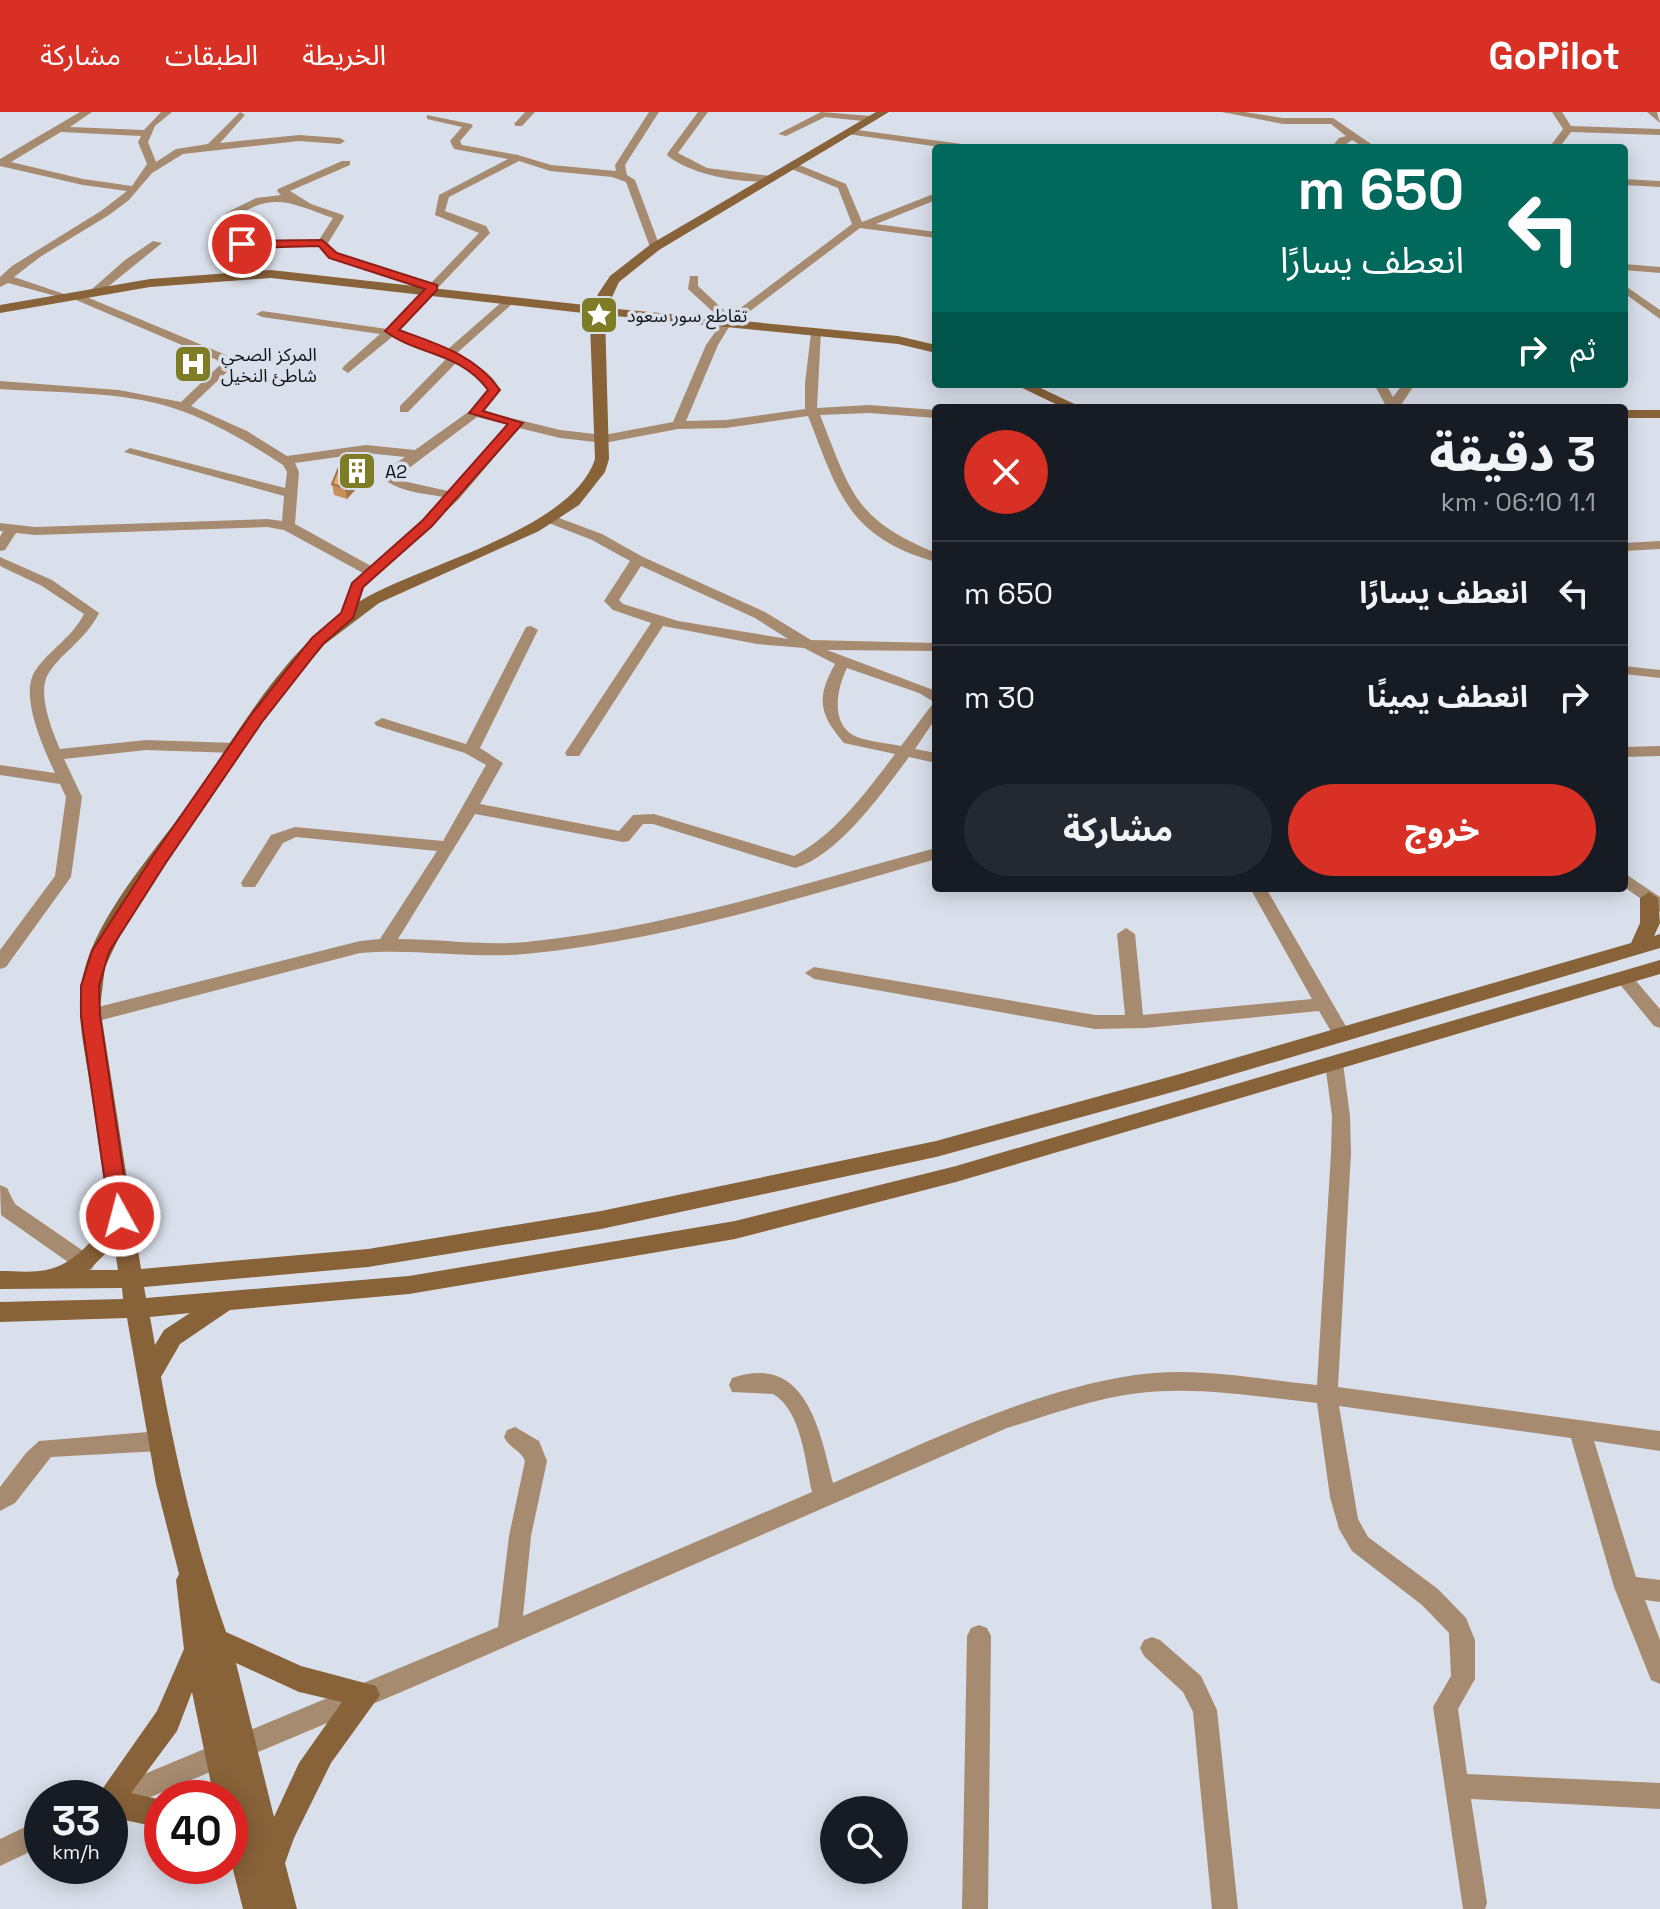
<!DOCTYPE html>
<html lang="ar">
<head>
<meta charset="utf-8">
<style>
  :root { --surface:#171b24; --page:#242831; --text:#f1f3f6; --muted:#9ea1a6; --line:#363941; --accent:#d93025 }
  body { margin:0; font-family:"Space Grotesk","Noto Sans Arabic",sans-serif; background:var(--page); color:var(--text); direction:rtl; height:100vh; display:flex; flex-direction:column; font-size:30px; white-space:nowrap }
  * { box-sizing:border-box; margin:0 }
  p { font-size:26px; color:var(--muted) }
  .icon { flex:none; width:44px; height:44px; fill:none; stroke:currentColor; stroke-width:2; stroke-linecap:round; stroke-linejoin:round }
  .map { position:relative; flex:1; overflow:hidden; direction:ltr }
  .drawer { position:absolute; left:932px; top:292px; width:696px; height:488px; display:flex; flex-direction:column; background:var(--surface); border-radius:8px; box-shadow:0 4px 20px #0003; direction:rtl }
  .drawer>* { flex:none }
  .guide { position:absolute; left:932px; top:32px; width:696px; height:244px; border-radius:8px; box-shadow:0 4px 20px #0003; direction:rtl; background:#00695c; color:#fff; overflow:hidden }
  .buttons { position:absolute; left:820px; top:1684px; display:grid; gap:16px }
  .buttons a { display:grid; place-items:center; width:88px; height:88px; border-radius:50%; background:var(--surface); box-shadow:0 4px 20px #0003; font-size:40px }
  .speed { position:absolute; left:24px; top:1668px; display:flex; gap:16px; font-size:40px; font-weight:700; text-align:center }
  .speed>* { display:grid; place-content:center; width:104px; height:104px; border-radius:50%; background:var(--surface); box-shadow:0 4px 20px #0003; line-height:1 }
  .speed small { font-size:20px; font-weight:400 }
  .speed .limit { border:12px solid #d22; background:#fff; color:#111 }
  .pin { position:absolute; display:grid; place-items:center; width:68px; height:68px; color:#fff; margin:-34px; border:4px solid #fff; border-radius:50%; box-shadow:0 2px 8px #0007 }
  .me { position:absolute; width:88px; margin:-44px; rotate:353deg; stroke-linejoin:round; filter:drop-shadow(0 0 6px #0008) }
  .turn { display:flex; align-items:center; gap:28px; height:168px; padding:0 32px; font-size:36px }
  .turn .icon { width:104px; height:104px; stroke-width:2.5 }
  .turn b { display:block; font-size:56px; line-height:68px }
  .then { display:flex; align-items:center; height:76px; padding:0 32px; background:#0003; gap:16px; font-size:30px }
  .round { display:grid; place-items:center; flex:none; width:84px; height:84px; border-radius:42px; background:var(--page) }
  .overview { display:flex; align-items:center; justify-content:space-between; height:136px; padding:0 32px }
  h1 { font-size:48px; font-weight:800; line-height:60px }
  .primary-button { display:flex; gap:16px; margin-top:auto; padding:16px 32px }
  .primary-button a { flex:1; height:92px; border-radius:48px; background:var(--accent); color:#fff; font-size:32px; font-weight:800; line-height:92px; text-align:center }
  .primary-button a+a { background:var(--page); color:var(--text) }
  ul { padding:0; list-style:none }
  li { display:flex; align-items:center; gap:24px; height:104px; padding:0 32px; border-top:2px solid var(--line) }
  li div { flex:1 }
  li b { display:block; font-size:30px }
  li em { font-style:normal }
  header { display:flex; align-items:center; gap:48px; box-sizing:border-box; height:112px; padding:0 40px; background:var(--accent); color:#fff }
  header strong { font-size:38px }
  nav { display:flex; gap:44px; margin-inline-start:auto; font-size:28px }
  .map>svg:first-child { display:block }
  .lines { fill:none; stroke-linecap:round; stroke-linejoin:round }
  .street { fill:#a68b70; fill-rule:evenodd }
  .secondary { fill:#886239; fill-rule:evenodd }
  .wall { fill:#c79159 }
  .shaded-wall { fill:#a27648 }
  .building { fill:#e7a967; stroke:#a27648; stroke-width:2 }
  .route { fill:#d93025; stroke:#8d1f18; stroke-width:2 }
  .labels { text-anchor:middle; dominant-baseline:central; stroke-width:7; stroke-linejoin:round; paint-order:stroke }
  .far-poi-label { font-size:18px; fill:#121418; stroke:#dae0eb; text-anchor:start }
</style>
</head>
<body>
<header>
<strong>GoPilot</strong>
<nav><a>الخريطة</a><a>الطبقات</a><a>مشاركة</a></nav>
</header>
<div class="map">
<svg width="1660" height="1797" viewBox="0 0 1660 1797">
  <rect width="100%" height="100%" fill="#dae0eb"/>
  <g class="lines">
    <path class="street" d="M80,0H92L70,15L144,18L161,0H172L155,14L148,30L156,50L176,37L208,32L240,0L245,3L220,31L299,23L340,26L345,29L340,32L299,29L183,42L152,61L129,88L109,103L40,145L14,165L67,183V187L8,171L0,175V165L12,154L101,99L127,79L83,73L0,54V47ZM61,20L141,24L138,30L147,52L132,74L83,67L11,50Z
      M525,0H535L522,14H516L514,12Z
      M649,0H659L625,53L627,63L635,68L660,135L659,137L650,135L626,70L612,65L550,59L519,49L449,85L445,99L486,114L490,121L397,219L448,237L504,188H512V192L457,241C473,252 492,259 500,278L483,299L560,318L604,323L673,310L706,233L723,209L688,177L690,164H698V174L730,204L852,112L838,76L789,56V52H797L846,72L862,110L936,81V88L876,112L936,120V126L860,116L729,215L718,233L686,309L726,308L805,297V271L811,221L821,219L817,296L869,293L936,298V306L869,301L820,303C851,381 854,407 936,441V450C847,425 838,380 808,304L726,316L678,317L604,331L560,326L519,316L459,387L364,476L355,503L348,507L341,503L350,474L363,461L284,418L267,415L35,423L16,421L5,438L0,439V425L3,419H0V411L35,415L267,407L282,409L284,384L124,340L130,336L285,376L287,360L283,353C249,331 213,309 173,296C122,279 54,281 0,277V269L119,278L181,290L220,253L217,248L69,185V181H77L226,243L232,254L230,257L191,294L247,319L287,344L366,333L415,338L471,298L488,278L480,266L456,251L408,300H400V294L447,246L392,225L348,261L342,257L344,254L380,222L262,205L256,202L262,199L387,217L426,176L329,145L319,134L219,135L218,133L223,130L319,128L333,106C292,92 275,79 235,105L230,116L226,117L221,114L226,101L256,86L281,83L277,79L278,77L342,49H350V53L290,79L311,92L343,103L344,105L328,131L337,141L431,171L479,121L435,103L439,83L508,47L454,37L450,29L462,15L427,7V3L471,12L473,14L460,29L462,33L518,43L551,53L616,59L615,53ZM477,305L508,313L448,379L403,369L397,365ZM366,341L405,345L389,356L383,366C398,380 423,381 443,385L422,408L371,454L295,412L299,360L295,351Z
      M698,0H708L678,41L707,56L771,64L775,65V69C744,72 693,64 668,44L667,42Z
      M821,0L872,4L877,7L872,10L825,5L786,24L778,22Z
      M1222,0H1245L1283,6H1333L1377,36H1365L1352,28L1341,36H1331L1339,26L1346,24L1331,12H1283Z
      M1552,0H1562L1571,14L1660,17V23L1571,20L1559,36H1549L1563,17Z
      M1647,0H1657L1660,11Z
      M850,17L969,33L974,36H947L847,22L845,20Z
      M1624,67L1660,69V75L1624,73Z
      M153,129L162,131L99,182H91V178L125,148Z
      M1624,152L1660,155V161L1624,158Z
      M1624,173L1660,198V207L1624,181Z
      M1374,272H1386L1393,285L1403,272H1415L1399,296H1387Z
      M551,403L602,422L643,445L765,500L811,528L936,531V539L827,538L936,579V606L915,637L936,641V651L909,645C882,681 839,743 795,756L653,712H643L629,729L623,730L475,702L398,827C440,827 483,834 526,830C666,816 801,772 936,736V747C802,785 665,829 525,842C470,847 415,836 360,841L90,911L84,909L81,904L84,899L90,897L360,829L380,827L437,739L296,725L283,731L255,775H243L241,771L271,723L295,715L443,729L486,653L465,641L377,614L374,611L382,606L466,632L526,515L531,514L538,518L480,636L503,651L480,692L619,719L633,703L654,702L794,744C835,723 867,679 895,642L844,631C819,602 816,586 835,552L804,536L757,532L663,514L579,644H567L565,641L651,511L613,498L604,489L630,449L592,428L546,410V404ZM641,454L755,506L788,527L678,509L623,492L619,488ZM847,556L919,581L934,590L901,634C887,631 870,630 857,625C829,613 837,576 847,556Z
      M1660,429V437L1624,439V431Z
      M0,445L52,468L99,501C86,528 59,542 47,564C38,583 52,619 60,637L146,628L235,631L243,636L235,641L146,638L64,647L82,685L71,765L6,855L0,857V838L55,764L66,685L60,672L0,663V653L55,661C44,637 19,584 35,559C49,538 72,526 84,502L42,474L0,454Z
      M1624,554L1660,558V566L1624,562Z
      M1660,634V644L1624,645V635Z
      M1624,761L1660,785V800L1624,775Z
      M1250,776H1266L1351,923L1348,928H1336L1319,899L1146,916L1095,917L814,867L805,861L814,855L1095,903H1125L1117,822L1126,816L1135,822L1143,903L1312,887Z
      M1624,860L1630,862L1660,897V916L1654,914L1618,870L1615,866Z
      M1334,944L1341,946L1343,951L1350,1004L1351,1041L1338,1275L1660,1319V1339L1594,1329L1636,1465L1660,1468V1490L1645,1488L1660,1528V1572L1651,1568L1614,1475L1571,1326L1339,1294L1358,1407L1368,1425L1438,1477L1466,1506L1475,1528V1567L1458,1597L1467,1662L1660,1671V1697L1471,1687L1487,1791L1485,1797H1463L1433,1595L1451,1564L1449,1521L1422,1493L1352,1439L1339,1417L1330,1385L1317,1291C1258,1285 1198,1274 1139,1281C1094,1286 1050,1303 1007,1316L406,1578L110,1702V1686H99L101,1680L498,1515L509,1424L525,1349C521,1338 509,1336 504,1325L507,1318L515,1315L539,1329L547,1349L531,1424L523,1504L812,1380C805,1350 802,1299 773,1282L732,1280L729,1273L732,1266C806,1240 820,1319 833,1371C930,1329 1029,1279 1135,1263C1195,1254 1257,1267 1317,1273L1331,1041L1332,1004L1325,951L1327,946Z
      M0,1073L7,1076L15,1092L92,1145L95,1151L92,1157L85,1159L78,1157L1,1103Z
      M160,1319L168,1322L171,1329L168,1336L160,1339L51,1345L15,1391L0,1399V1375L26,1341L39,1329Z
      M979,1513L987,1516L991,1524L988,1797H962L967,1524L971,1516Z
      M1152,1525L1160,1528L1201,1564L1217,1598L1238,1797H1212L1193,1600L1183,1580L1144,1544L1140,1536L1144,1528Z
      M42,1707V1734L0,1754V1727Z"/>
    <path class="secondary" d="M876,0H889L659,138L619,170L607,196L898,224L936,233V241L898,232L605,203L609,347L605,360L579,393L539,419L379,491L325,532L281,583L130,802L105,855L100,895L141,1157L368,1137L601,1099L936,1029L1180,962L1631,831L1640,811V786L1649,780L1658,786L1660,811L1654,824L1660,822V836L1180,978L936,1045L601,1117L368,1155L144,1175L146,1186L409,1164L735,1109L956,1054L1660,848V862L956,1070L735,1127L409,1182L230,1198L180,1232L161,1265C177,1352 196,1436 226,1520L301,1554L376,1574L380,1583L331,1651L294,1726L285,1751L297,1797H243L230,1746V1686H214L192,1580L177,1619L131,1681L162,1688V1716L110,1705V1686H96L157,1599L184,1537L176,1468L179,1462L156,1372L127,1206L0,1210V1190L123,1187L122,1176L0,1177V1159C14,1159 32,1161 46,1158C73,1153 96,1127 109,1104C102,1058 96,1012 89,966C84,934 76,902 82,870C92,809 152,743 187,694C240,621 285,530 367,485C428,451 573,416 595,347L590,211L592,202L271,166L150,175L0,201V193L150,167L271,158L594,194L598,182L610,164L651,132ZM114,1133L118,1158H89ZM190,1201L164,1218L155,1233L150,1205ZM236,1551L299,1580L342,1590L299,1651L274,1705Z
      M1014,272H1032L1083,296H1064Z
      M1624,298H1660V306H1624Z"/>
  </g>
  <path class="wall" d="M372,355V359L347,387L334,383L332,372Z"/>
  <path class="shaded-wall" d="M369,344L372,359L347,387L345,376Z"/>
  <path class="building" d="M344,343L369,344V348L345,376L332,372Z"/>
  <path class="route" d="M322,128L337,141L437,173V178L399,218C438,232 475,243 500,278L483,299L523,311L432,414L363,475L353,506L323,532L262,610L165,752L109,840L99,874L100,904L130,1104L120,1112L110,1104L81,904V874L92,839L153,744L251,603L312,526L341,501L352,471L423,408L508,312L469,301L488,278C459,239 418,244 385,219L425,177L329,146L319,134L242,136L237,132L242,129Z"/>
  <defs>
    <g id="sight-square" transform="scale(2)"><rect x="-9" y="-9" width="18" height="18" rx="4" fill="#7e7d25" stroke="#dae0eb"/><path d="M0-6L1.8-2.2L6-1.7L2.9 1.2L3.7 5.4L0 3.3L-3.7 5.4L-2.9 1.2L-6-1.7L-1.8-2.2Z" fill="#fff"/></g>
    <g id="hospital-square" transform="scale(2)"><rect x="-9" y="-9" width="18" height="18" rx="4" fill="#7e7d25" stroke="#dae0eb"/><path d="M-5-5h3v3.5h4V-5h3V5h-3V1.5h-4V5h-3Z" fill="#fff"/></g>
    <g id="building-square" transform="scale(2)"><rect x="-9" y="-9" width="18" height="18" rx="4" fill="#7e7d25" stroke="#dae0eb"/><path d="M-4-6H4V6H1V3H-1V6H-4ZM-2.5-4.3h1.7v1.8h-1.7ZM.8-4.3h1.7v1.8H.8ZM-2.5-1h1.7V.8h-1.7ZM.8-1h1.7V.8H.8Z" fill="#fff"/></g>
  </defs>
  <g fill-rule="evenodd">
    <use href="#sight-square" x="599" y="203"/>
    <use href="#hospital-square" x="193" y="252"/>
    <use href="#building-square" x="357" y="359"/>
  </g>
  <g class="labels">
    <g class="far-poi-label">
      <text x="627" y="203">تقاطع سور سعود</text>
      <text x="221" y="242">المركز الصحي<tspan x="221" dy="21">شاطئ النخيل</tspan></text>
      <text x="385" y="359">A2</text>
    </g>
  </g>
</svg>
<div class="buttons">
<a><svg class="icon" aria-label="search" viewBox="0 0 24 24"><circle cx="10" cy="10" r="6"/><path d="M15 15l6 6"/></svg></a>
</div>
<div class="speed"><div>33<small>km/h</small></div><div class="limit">40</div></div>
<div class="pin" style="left:242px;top:132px;background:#d93025"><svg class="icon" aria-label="arrive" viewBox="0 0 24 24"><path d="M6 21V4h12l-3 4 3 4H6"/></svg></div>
<svg class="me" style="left:120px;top:1104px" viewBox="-20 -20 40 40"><circle r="17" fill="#d93025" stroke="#fff" stroke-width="3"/><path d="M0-11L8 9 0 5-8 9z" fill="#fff"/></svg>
<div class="guide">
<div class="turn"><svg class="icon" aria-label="left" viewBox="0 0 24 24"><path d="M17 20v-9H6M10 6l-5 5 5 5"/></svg><div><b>650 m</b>انعطف يسارًا</div></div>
<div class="then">ثم<svg class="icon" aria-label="right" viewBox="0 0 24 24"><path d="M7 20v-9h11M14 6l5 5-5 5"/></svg></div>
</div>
<section class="drawer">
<div class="overview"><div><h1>3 دقيقة</h1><p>1.1 km · 06:10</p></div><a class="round" style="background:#d93025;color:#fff"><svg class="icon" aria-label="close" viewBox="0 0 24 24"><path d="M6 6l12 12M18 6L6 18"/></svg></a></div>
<ul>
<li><svg class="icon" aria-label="left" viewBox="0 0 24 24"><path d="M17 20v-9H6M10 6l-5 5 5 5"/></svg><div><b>انعطف يسارًا</b></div><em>650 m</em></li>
<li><svg class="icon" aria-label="right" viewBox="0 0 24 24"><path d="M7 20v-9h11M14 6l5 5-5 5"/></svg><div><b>انعطف يمينًا</b></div><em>30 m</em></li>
</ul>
<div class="primary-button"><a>خروج</a><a>مشاركة</a></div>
</section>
</div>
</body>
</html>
